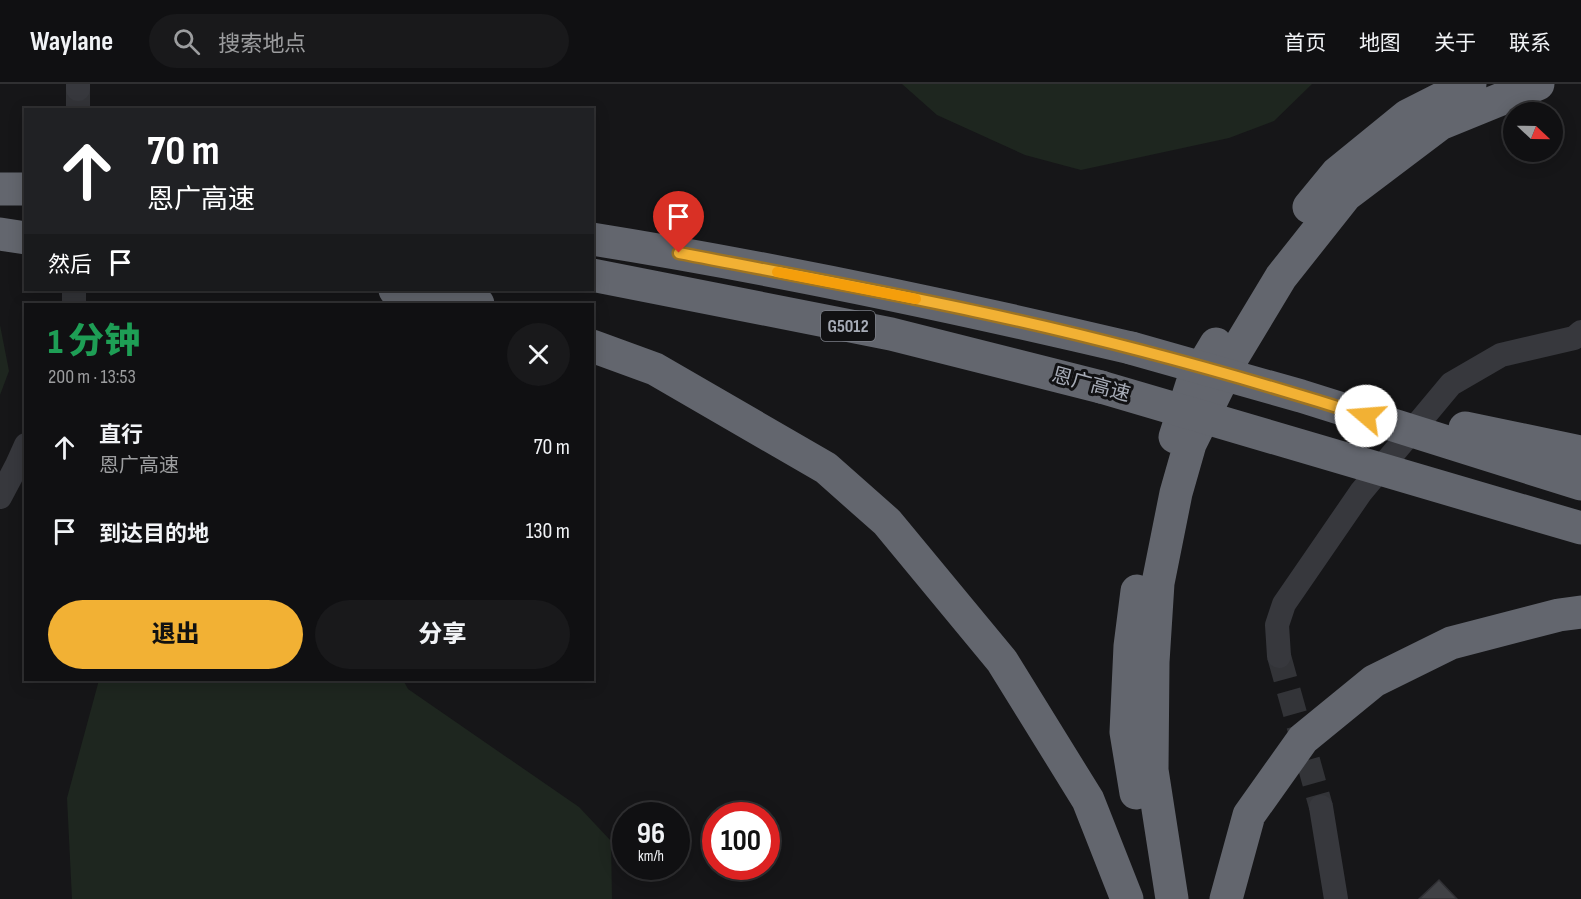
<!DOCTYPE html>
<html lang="zh">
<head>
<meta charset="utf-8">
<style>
  :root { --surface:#101012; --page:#19191b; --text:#f1f3f6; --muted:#9c9d9f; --line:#303032; --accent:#f2b134 }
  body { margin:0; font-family:"Sofia Sans Condensed","Noto Sans SC",sans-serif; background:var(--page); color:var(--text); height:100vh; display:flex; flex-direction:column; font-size:22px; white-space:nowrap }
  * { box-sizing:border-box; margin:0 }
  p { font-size:20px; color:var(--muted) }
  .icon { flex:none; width:33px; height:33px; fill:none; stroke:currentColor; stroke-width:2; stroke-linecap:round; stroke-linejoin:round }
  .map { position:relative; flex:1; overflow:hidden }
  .side { position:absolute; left:24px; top:219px; width:570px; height:378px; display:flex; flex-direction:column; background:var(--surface); border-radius:0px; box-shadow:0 3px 15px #0003,0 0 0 2px var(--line) }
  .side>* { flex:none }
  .guide { position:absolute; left:24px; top:24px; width:570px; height:183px; border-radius:0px; box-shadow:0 3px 15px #0003,0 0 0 2px var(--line); background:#202124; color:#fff; overflow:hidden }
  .needle { width:39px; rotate:112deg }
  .fabs { position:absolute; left:1503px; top:18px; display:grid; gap:12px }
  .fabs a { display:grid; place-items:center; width:60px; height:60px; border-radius:50%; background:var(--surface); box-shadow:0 3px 15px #0003,0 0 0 2px var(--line); font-size:30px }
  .speed { position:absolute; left:612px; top:718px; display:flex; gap:12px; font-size:30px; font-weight:700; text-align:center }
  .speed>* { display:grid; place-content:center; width:78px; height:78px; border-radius:50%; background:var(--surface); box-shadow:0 3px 15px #0003,0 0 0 2px var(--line); line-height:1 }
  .speed small { font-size:15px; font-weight:400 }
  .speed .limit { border:9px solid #d22; background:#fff; color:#111 }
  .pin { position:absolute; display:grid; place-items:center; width:51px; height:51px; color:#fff; margin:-62px -26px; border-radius:50% 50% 50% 0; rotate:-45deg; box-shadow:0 0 6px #0007 }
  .pin .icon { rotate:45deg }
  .me { position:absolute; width:66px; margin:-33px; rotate:288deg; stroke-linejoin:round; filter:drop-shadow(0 0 4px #0008) }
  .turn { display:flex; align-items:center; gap:21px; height:126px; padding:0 24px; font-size:27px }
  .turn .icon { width:78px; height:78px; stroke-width:2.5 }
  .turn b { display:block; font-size:42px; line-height:51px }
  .then { display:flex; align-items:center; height:57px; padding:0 24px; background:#0003; gap:12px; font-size:22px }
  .round { display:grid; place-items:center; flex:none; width:63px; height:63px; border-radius:32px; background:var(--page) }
  .overview { display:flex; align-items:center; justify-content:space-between; height:102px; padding:0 24px }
  h1 { font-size:36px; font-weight:800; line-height:45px; color:#1e9e55 }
  .primary-button { display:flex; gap:12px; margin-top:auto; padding:12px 24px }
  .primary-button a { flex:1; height:69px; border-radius:36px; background:var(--accent); color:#111; font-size:24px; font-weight:800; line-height:69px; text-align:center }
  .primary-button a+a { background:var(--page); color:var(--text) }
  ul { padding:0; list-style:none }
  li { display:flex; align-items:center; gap:18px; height:84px; padding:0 24px }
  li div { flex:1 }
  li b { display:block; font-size:22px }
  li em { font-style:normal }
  header { display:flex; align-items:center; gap:36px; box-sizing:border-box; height:84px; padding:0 30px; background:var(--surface); border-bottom:2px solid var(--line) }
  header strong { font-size:28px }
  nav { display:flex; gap:33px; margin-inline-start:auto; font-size:21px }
  .search { width:420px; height:54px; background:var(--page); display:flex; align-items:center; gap:15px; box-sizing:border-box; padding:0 21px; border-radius:33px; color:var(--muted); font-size:22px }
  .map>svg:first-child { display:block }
  .green { fill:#1e261f }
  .building { fill:#404145; stroke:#303034; stroke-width:1.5 }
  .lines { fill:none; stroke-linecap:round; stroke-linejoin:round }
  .street-tunnel { stroke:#333438; stroke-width:24; stroke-dasharray:24 12; stroke-linecap:butt }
  .street { stroke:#37383d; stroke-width:24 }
  .highway { stroke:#63666e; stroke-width:33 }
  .highway-bridge { stroke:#63666e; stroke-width:33 }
  .route-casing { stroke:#9d7322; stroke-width:15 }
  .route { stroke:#f2b134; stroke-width:10 }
  .slow { stroke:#f59e0b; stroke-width:10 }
  .labels { text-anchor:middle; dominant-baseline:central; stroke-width:6; stroke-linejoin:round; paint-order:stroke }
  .shield { fill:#111113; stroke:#7b7e86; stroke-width:1.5 }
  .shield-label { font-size:18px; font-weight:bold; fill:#a8adb8 }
  .street-label { font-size:20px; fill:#a8adb8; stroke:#111113 }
</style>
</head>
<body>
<header>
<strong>Waylane</strong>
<div class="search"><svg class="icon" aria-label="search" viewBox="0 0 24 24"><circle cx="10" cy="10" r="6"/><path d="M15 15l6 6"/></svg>搜索地点</div>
<nav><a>首页</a><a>地图</a><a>关于</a><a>联系</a></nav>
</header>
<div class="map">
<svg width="1581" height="815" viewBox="0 0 1581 815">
  <rect width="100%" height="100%" fill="#161618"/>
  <path class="green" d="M902,0H1312L1274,37L1229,54L1081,86L1025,71L937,31Z
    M0,241L9,287L0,311Z
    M99,596H403L408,605L579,723L611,757L612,815H72L67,714Z"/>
  <path class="building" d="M1439,796L1457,815H1419Z"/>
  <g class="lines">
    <path class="street-tunnel" d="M78,26V5
      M74,220V206
      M1279,572L1321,723"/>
    <path class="street" d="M78,0V5
      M0,413L17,381L26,361
      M1279,572L1277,541L1284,520L1361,408L1451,300L1501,271L1574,254L1581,248
      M1321,723L1336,815"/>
    <path class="highway" d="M0,105H26
      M1309,123L1337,89L1407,32L1470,0
      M0,150L26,154
      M592,155C773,184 953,222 1131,264
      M592,191L891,250L1101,303
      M395,206L462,215L478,220
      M592,262L655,285L826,384L887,438L1002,577L1088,716L1127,815
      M1175,353L1192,300L1216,260
      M1136,709L1126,648L1130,562L1137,507
      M1172,815L1152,686L1153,578L1158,499L1176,409L1190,360L1234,271L1281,193L1346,111L1440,40L1538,0
      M1226,815L1249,731L1303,655L1374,597L1451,559L1559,531L1581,528"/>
    <path class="highway-bridge" d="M1131,264L1301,312L1581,400
      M1101,303L1581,444
      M1465,344L1581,368"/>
  </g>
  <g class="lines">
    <g class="route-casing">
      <path id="route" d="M679,169C777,188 876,206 974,227C1106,255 1237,291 1366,332"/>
    </g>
    <use href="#route" class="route"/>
    <path class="slow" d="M777,188L916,215"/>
  </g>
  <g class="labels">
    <rect class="shield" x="821" y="227" width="54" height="30" rx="4.5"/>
    <g class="shield-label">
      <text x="848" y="242">G5012</text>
    </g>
    <g class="street-label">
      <text transform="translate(1091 301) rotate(15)">恩广高速</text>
    </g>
  </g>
</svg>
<div class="fabs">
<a><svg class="needle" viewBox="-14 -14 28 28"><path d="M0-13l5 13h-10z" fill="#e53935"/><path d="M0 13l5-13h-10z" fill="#9c9d9f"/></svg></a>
</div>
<div class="speed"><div>96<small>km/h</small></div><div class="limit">100</div></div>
<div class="pin" style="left:679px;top:169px;background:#d93025"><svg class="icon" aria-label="arrive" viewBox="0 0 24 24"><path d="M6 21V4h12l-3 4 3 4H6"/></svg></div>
<svg class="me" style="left:1366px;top:332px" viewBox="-20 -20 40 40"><circle r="19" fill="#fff"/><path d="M0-13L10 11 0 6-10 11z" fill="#f2b134"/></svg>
<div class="guide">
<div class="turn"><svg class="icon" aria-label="ahead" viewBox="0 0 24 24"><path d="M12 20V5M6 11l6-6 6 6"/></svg><div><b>70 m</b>恩广高速</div></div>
<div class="then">然后<svg class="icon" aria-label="arrive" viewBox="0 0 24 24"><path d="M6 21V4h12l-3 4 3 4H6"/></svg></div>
</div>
<section class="side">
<div class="overview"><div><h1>1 分钟</h1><p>200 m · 13:53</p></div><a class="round"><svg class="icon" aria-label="close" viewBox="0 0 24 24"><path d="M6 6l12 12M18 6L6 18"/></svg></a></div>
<ul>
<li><svg class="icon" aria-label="ahead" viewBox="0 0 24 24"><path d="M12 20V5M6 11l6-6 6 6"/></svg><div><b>直行</b><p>恩广高速</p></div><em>70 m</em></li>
<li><svg class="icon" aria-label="arrive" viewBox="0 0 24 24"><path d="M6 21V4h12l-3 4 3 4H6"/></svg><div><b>到达目的地</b></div><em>130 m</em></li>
</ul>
<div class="primary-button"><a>退出</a><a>分享</a></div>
</section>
</div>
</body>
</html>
